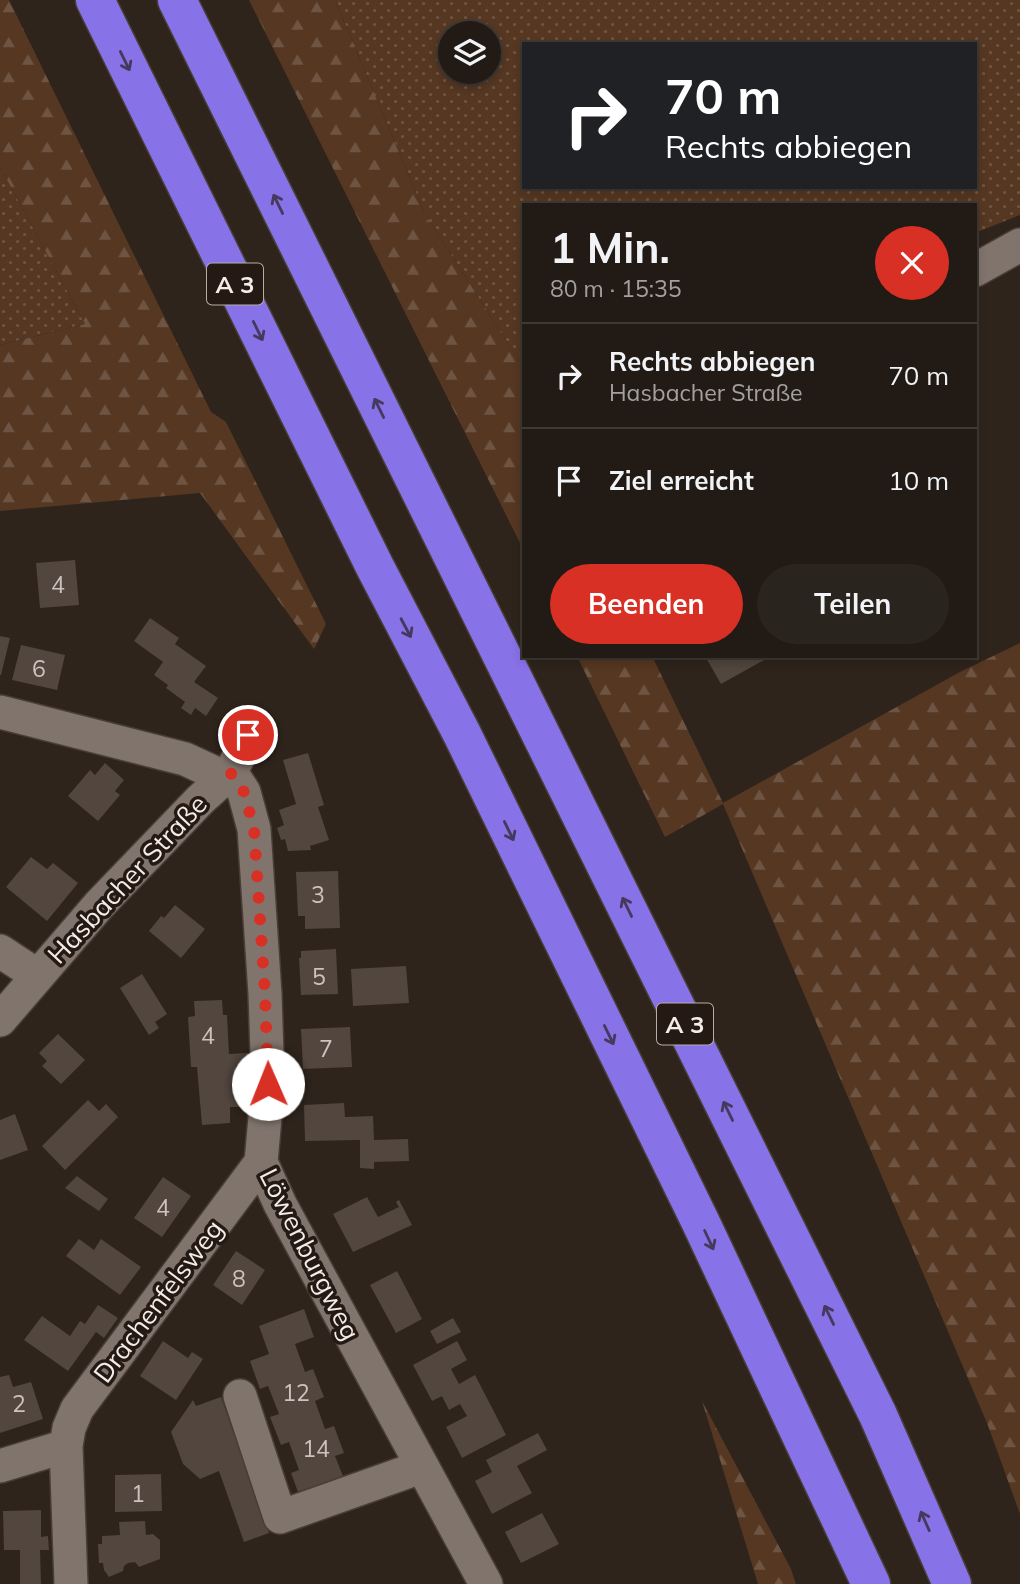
<!DOCTYPE html>
<html lang="de">
<head>
<meta charset="utf-8">
<style>
  :root { --surface:#221b15; --page:#2a241e; --text:#f1f3f6; --muted:#a2a1a0; --line:#3f3934; --accent:#d93025 }
  body { margin:0; font-family:Mulish,sans-serif; background:var(--page); color:var(--text); height:100vh; display:flex; flex-direction:column; font-size:26px; white-space:nowrap }
  * { box-sizing:border-box; margin:0 }
  p { font-size:23px; color:var(--muted) }
  .icon { flex:none; width:38px; height:38px; fill:none; stroke:currentColor; stroke-width:2; stroke-linecap:round; stroke-linejoin:round }
  .map { position:relative; flex:1; overflow:hidden }
  .side { position:absolute; left:522px; top:203px; width:455px; height:455px; display:flex; flex-direction:column; background:var(--surface); border-radius:0px; box-shadow:0 4px 10px #0003,0 0 0 2px var(--line) }
  .side>* { flex:none }
  .guide { position:absolute; left:522px; top:42px; width:455px; height:147px; border-radius:0px; box-shadow:0 4px 10px #0003,0 0 0 2px var(--line); background:#202124; color:#fff; overflow:hidden }
  .controls { position:absolute; left:438px; top:21px; display:grid; gap:14px }
  .controls a { display:grid; place-items:center; width:63px; height:63px; border-radius:50%; background:var(--surface); box-shadow:0 4px 10px #0003,0 0 0 2px var(--line); font-size:35px }
  .pin { position:absolute; display:grid; place-items:center; width:60px; height:60px; color:#fff; margin:-30px; border:4px solid #fff; border-radius:50%; box-shadow:0 2px 7px #0007 }
  .me { position:absolute; width:77px; margin:-38px; rotate:359deg; stroke-linejoin:round; filter:drop-shadow(0 0 5px #0008) }
  .turn { display:flex; align-items:center; gap:24px; height:147px; padding:0 28px; font-size:32px }
  .turn .icon { width:91px; height:91px; stroke-width:2.5 }
  .turn b { display:block; font-size:49px; line-height:60px }
  .round { display:grid; place-items:center; flex:none; width:74px; height:74px; border-radius:37px; background:var(--page) }
  .summary { display:flex; align-items:center; justify-content:space-between; height:119px; padding:0 28px }
  h1 { font-size:42px; font-weight:700; line-height:52px }
  .cta { display:flex; gap:14px; margin-top:auto; padding:14px 28px }
  .cta a { flex:1; height:80px; border-radius:42px; background:var(--accent); color:#fff; font-size:28px; font-weight:700; line-height:80px; text-align:center }
  .cta a+a { background:var(--page); color:var(--text) }
  ul { padding:0; list-style:none }
  li { display:flex; align-items:center; gap:21px; height:105px; padding:0 28px; border-top:2px solid var(--line) }
  li div { flex:1 }
  li b { display:block; font-size:26px }
  li em { font-style:normal }
  .map>svg:first-child { display:block }
  .grass { fill:url(#grass-dots); fill-rule:evenodd }
  .forest { fill:url(#forest-firs) }
  .building { fill:#52463e }
  .lines { fill:none; stroke-linecap:round; stroke-linejoin:round }
  .minor-casing { stroke:#473e38; stroke-width:36 }
  .highway-casing { stroke:#473e38; stroke-width:41 }
  .minor { stroke:#81746c; stroke-width:33 }
  .highway { stroke:#8772e7; stroke-width:38 }
  .oneway { stroke:#47395d }
  .route { stroke:#d93025; stroke-width:12; stroke-dasharray:0 21.6 }
  .labels { text-anchor:middle; dominant-baseline:central; stroke-width:7; stroke-linejoin:round; paint-order:stroke }
  .number-label { font-size:23px; fill:#ccc2be }
  .shield { fill:#241a13; stroke:#b6ada8; stroke-width:2 }
  .shield-label { font-size:24px; font-weight:bold; fill:#f4ece8 }
  .street-label { font-size:26px; fill:#f4ece8; stroke:#241a13 }
</style>
</head>
<body>
<div class="map">
<svg width="1020" height="1584" viewBox="0 0 1020 1584">
  <defs>
    <pattern id="grass-dots" width="8" height="8" patternUnits="userSpaceOnUse" patternTransform="scale(1.75)"><rect width="8" height="8" fill="#553722"/><path d="M2 2h.1M6 6h.1" fill="none" stroke="#6e5442" stroke-width="1.8" stroke-linecap="round"/></pattern>
    <pattern id="forest-firs" width="22" height="20" patternUnits="userSpaceOnUse" patternTransform="scale(1.75)"><rect width="22" height="20" fill="#553722"/><path d="M5 1l3.5 6h-7zM16 11l3.5 6h-7z" fill="#6e5442"/></pattern>
  </defs>
  <rect width="100%" height="100%" fill="#2e241c"/>
  <path class="grass" d="M335,0H1020V215L975,233V205H523V367L425,214ZM450,33H488V72H450ZM523,44H975V187H523Z
    M0,167L85,324L0,345Z"/>
  <path class="forest" d="M0,0H9L211,412L226,422L326,624L314,649L200,493L0,511V345L85,324L0,167Z
    M249,0H335L425,214L523,367V549Z
    M1020,643V1514L987,1423L723,804L665,837L577,656H652L723,803L960,672Z
    M702,1401L791,1569L796,1584H758Z"/>
  <path class="building" d="M75,560L79,605L40,608L36,563Z
    M150,618L179,638L175,644L206,666L194,682L218,698L206,716L195,708L191,715L181,708L185,702L166,688L168,685L154,675L163,662L134,641Z
    M0,636L10,638L1,675H0Z
    M21,645L65,655L57,690L12,680Z
    M705,656H771L721,684Z
    M308,753L324,805L318,807L329,840L310,846L311,850L288,851L285,839L281,840L277,828L284,825L279,810L296,804L283,760Z
    M105,763L124,780L115,791L120,795L98,821L68,796L90,770L95,775Z
    M31,857L47,869L53,863L78,883L47,921L6,887Z
    M338,871L340,928L305,929V916H298L296,872Z
    M175,905L205,929L181,958L149,931L161,916L164,918Z
    M336,949L338,994L301,995L299,958H301V951Z
    M406,966L409,1003L353,1006L351,969Z
    M142,974L167,1014L155,1022L159,1028L149,1035L120,988Z
    M222,1000L223,1015H227L229,1054L248,1053L249,1064L236,1065L238,1107H230V1123L202,1125L197,1067H191L188,1017L195,1016L194,1001Z
    M350,1027L352,1067L303,1069L301,1029Z
    M58,1034L85,1060L61,1084L42,1066L47,1061L39,1053Z
    M88,1100L99,1111L106,1104L118,1117L65,1170L42,1146Z
    M344,1103L345,1117L373,1116L374,1140L408,1139L409,1161L374,1162V1169L360,1168V1140L305,1141L304,1105Z
    M15,1114L28,1150L0,1160V1120Z
    M77,1176L108,1199L99,1211L65,1188Z
    M163,1177L191,1196L162,1237L134,1218Z
    M367,1197L378,1217L399,1207L396,1202L399,1200L412,1225L353,1252L333,1214Z
    M79,1239L94,1250L101,1239L141,1267L120,1295L66,1256Z
    M236,1251L265,1270L242,1305L213,1285Z
    M397,1271L422,1319L396,1333L370,1285Z
    M98,1305L118,1318L104,1338L96,1332L68,1371L24,1340L42,1316L70,1336L80,1321L85,1324Z
    M304,1309L314,1337L295,1344L305,1372L313,1369L324,1397L315,1401L325,1429L334,1426L344,1453L335,1456L346,1484L301,1500L291,1473L299,1470L289,1442L281,1445L270,1417L279,1414L268,1386L260,1389L250,1361L269,1354L259,1326Z
    M453,1318L461,1332L437,1344L430,1331Z
    M163,1341L188,1358L192,1352L203,1359L176,1400L140,1376Z
    M457,1341L467,1360L451,1369L459,1384L475,1375L506,1435L462,1458L446,1427L467,1416L460,1404L449,1410L442,1396L432,1401L413,1365Z
    M9,1375L13,1387L31,1382L43,1419L0,1433V1377Z
    M221,1397L269,1533L244,1542L219,1471L200,1479L183,1464L171,1432L193,1400L196,1406Z
    M538,1433L547,1450L517,1466L532,1493L492,1514L475,1481L492,1472L486,1460Z
    M161,1474L162,1511L115,1512V1475Z
    M41,1510V1537L48,1536L49,1550H40L41,1584H20V1550H4L3,1511Z
    M542,1513L559,1544L521,1563L505,1532Z
    M145,1521L146,1535L153,1534L160,1540V1559L139,1567L135,1562L128,1563L124,1566L123,1571L109,1577L104,1570L103,1563H99L98,1544H102V1536L120,1535L119,1522Z"/>
  <g class="lines">
    <g class="minor-casing">
      <path id="minor" d="M975,270L1020,245
        M0,712L185,759L224,777
        M231,772L244,792L254,829L265,994L268,1084L261,1162L280,1204L486,1584
        M0,951L38,976
        M0,1020L99,905L200,800L231,772L249,735
        M240,1396L280,1517L421,1467
        M0,1466L66,1446
        M71,1584L66,1446L69,1428L77,1409L261,1162"/>
    </g>
    <g class="highway-casing">
      <path id="highway" d="M95,0L375,567L462,734L701,1223L871,1584
        M177,0L878,1415L952,1584"/>
    </g>
    <use href="#minor" class="minor"/>
    <use href="#highway" class="highway"/>
  </g>
  <defs><path id="oneway-shaft" d="M-6 0H5M1.5-3L5.5 0L1.5 3" fill="none" stroke-width="1.6" stroke-linecap="round" stroke-linejoin="round" transform="scale(1.75)"/></defs>
  <g class="oneway">
    <use href="#oneway-shaft" transform="translate(125 61) rotate(64)"/>
    <use href="#oneway-shaft" transform="translate(278 204) rotate(-116)"/>
    <use href="#oneway-shaft" transform="translate(258 331) rotate(64)"/>
    <use href="#oneway-shaft" transform="translate(379 408) rotate(-116)"/>
    <use href="#oneway-shaft" transform="translate(406 628) rotate(62)"/>
    <use href="#oneway-shaft" transform="translate(509 831) rotate(64)"/>
    <use href="#oneway-shaft" transform="translate(627 907) rotate(-116)"/>
    <use href="#oneway-shaft" transform="translate(609 1035) rotate(64)"/>
    <use href="#oneway-shaft" transform="translate(728 1111) rotate(-116)"/>
    <use href="#oneway-shaft" transform="translate(709 1240) rotate(65)"/>
    <use href="#oneway-shaft" transform="translate(829 1315) rotate(-116)"/>
    <use href="#oneway-shaft" transform="translate(925 1521) rotate(-114)"/>
  </g>
  <g class="lines">
    <path class="route" d="M248,735L230,772L244,792L254,829L265,994L268,1084"/>
  </g>
  <g class="labels">
    <g class="number-label">
      <text x="58" y="584">4</text>
      <text x="39" y="668">6</text>
      <text x="318" y="894">3</text>
      <text x="319" y="976">5</text>
      <text x="208" y="1035">4</text>
      <text x="326" y="1048">7</text>
      <text x="163" y="1207">4</text>
      <text x="239" y="1278">8</text>
      <text x="296" y="1392">12</text>
      <text x="19" y="1403">2</text>
      <text x="316" y="1448">14</text>
      <text x="138" y="1493">1</text>
    </g>
    <g class="shield">
      <rect x="207" y="263.5" width="56" height="41" rx="5"/>
      <rect x="657" y="1003.5" width="56" height="41" rx="5"/>
    </g>
    <g class="shield-label">
      <text x="235" y="284">A 3</text>
      <text x="685" y="1024">A 3</text>
    </g>
    <g class="street-label">
      <text transform="translate(127 879) rotate(-47)">Hasbacher Straße</text>
      <text transform="translate(310 1254) rotate(63)">Löwenburgweg</text>
      <text transform="translate(158 1301) rotate(-53)">Drachenfelsweg</text>
    </g>
  </g>
</svg>
<div class="controls">
<a><svg class="icon" aria-label="layers" viewBox="0 0 24 24"><path d="M12 4l9 5-9 5-9-5zM3 14l9 5 9-5"/></svg></a>
</div>
<div class="pin" style="left:248px;top:735px;background:#d93025"><svg class="icon" aria-label="arrive" viewBox="0 0 24 24"><path d="M6 21V4h12l-3 4 3 4H6"/></svg></div>
<svg class="me" style="left:268px;top:1084px" viewBox="-20 -20 40 40"><circle r="19" fill="#fff"/><path d="M0-13L10 11 0 6-10 11z" fill="#d93025"/></svg>
<div class="guide">
<div class="turn"><svg class="icon" aria-label="right" viewBox="0 0 24 24"><path d="M7 20v-9h11M14 6l5 5-5 5"/></svg><div><b>70 m</b>Rechts abbiegen</div></div>
</div>
<section class="side">
<div class="summary"><div><h1>1 Min.</h1><p>80 m · 15:35</p></div><a class="round" style="background:#d93025;color:#fff"><svg class="icon" aria-label="close" viewBox="0 0 24 24"><path d="M6 6l12 12M18 6L6 18"/></svg></a></div>
<ul>
<li><svg class="icon" aria-label="right" viewBox="0 0 24 24"><path d="M7 20v-9h11M14 6l5 5-5 5"/></svg><div><b>Rechts abbiegen</b><p>Hasbacher Straße</p></div><em>70 m</em></li>
<li><svg class="icon" aria-label="arrive" viewBox="0 0 24 24"><path d="M6 21V4h12l-3 4 3 4H6"/></svg><div><b>Ziel erreicht</b></div><em>10 m</em></li>
</ul>
<div class="cta"><a>Beenden</a><a>Teilen</a></div>
</section>
</div>
</body>
</html>
